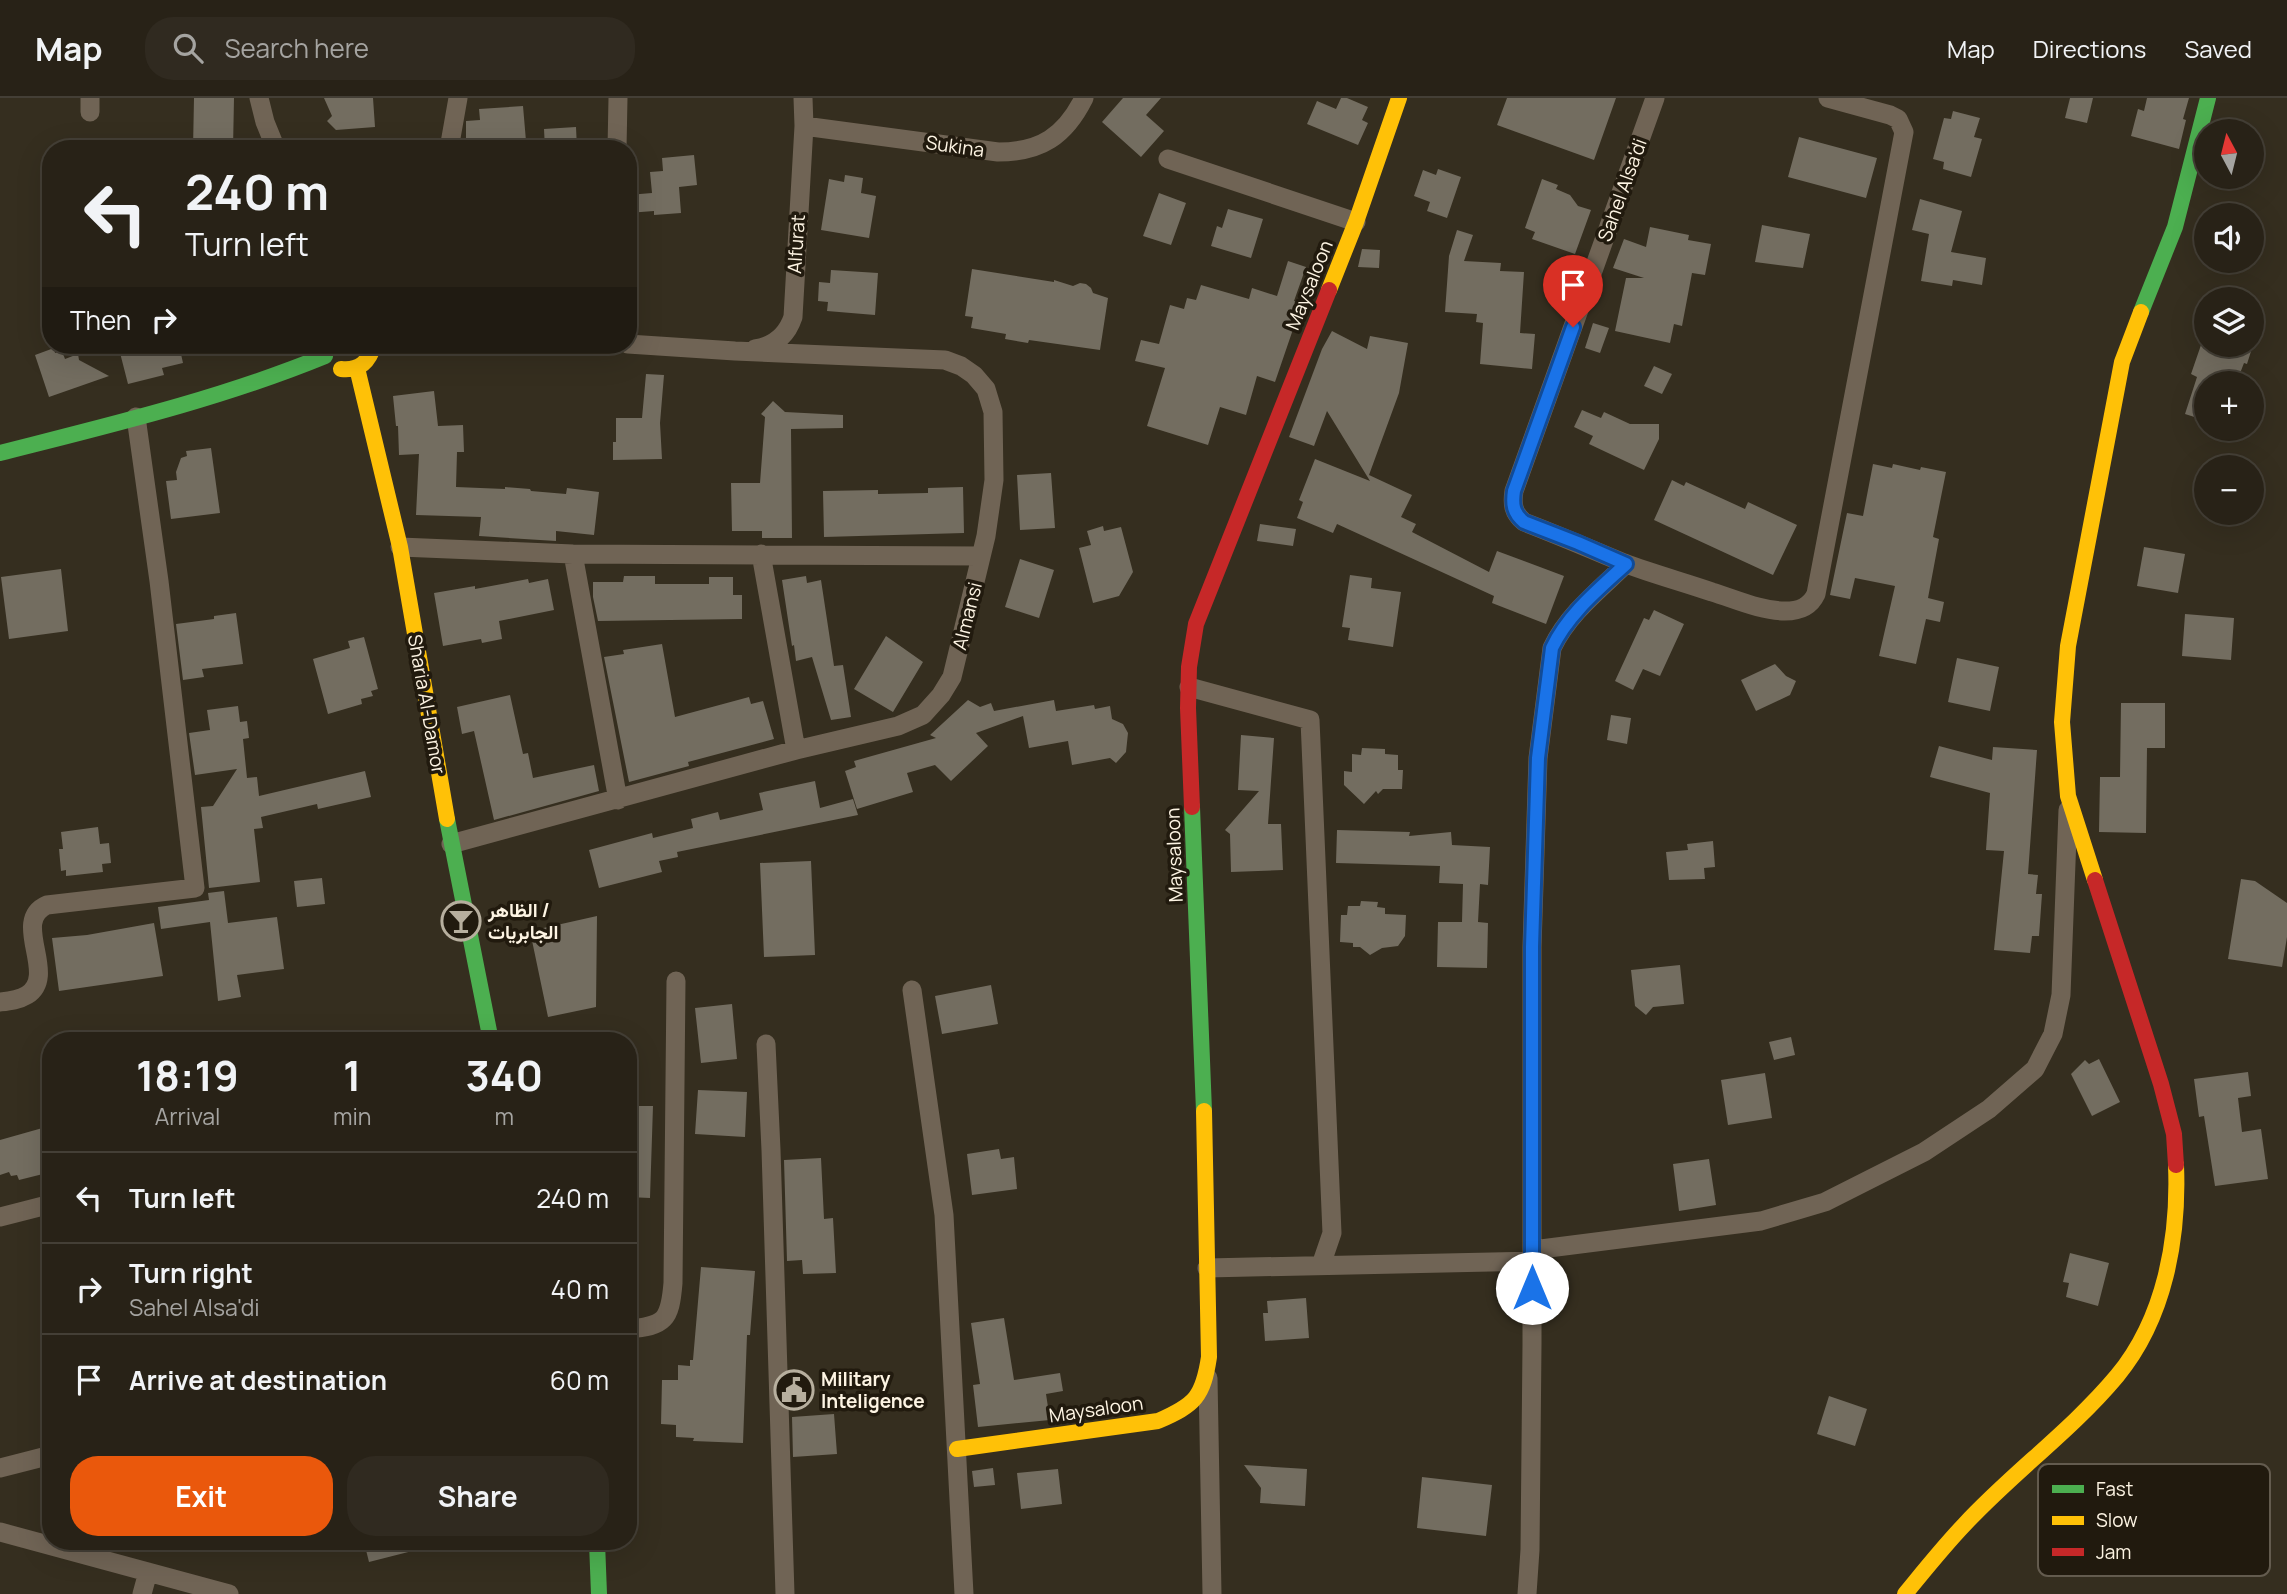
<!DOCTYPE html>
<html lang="en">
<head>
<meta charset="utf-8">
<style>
  :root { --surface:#282217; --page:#302a20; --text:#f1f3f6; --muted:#a5a4a1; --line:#443f36; --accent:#ea580c }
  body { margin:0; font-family:Manrope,Vazirmatn,sans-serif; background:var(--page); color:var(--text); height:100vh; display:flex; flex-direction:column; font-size:26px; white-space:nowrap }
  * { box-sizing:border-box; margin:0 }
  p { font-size:23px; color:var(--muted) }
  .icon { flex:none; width:38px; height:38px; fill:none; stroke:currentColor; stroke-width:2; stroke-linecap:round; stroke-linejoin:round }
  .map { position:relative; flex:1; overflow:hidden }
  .details { position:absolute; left:42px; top:934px; width:595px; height:518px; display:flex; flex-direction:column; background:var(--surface); border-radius:28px; box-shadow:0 7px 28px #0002,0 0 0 2px var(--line) }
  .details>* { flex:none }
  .guide { position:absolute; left:42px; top:42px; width:595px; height:214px; border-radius:28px; box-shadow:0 7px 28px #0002,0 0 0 2px var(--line); background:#282217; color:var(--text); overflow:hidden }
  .needle { width:46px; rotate:353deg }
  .tools { position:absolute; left:2194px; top:21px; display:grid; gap:14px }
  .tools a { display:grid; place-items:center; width:70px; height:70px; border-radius:50%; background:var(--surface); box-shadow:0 7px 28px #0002,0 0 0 2px var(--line); font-size:35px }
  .pin { position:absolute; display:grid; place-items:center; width:60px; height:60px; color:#fff; margin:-72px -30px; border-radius:50% 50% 50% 0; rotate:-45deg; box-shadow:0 0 7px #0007 }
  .pin .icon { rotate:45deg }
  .me { position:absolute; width:77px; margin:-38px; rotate:0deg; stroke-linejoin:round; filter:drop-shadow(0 0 5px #0008) }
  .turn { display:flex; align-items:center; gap:24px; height:147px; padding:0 28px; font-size:32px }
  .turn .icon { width:91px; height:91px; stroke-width:2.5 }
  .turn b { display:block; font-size:49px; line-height:60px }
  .then { display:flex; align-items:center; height:66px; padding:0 28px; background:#0003; gap:14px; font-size:26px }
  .eta { display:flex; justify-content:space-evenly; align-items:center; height:119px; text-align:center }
  .eta b { font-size:42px; font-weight:700; line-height:49px }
  .button { display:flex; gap:14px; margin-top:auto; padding:14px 28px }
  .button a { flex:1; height:80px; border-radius:28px; background:var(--accent); color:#fff; font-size:28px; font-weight:700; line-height:80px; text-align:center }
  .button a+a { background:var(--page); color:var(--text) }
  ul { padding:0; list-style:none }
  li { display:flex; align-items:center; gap:21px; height:91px; padding:0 28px; border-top:2px solid var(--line) }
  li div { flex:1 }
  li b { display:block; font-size:26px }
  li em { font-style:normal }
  header { display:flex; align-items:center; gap:42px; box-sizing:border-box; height:98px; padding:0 35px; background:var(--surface); border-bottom:2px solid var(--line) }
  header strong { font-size:33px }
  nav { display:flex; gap:38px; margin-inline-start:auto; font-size:24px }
  .search { width:490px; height:63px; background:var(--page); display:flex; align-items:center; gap:18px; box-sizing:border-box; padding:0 24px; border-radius:28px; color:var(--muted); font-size:26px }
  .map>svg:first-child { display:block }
  .building { fill:#736d60 }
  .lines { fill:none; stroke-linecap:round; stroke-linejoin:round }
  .street { stroke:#706455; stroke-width:19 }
  .fast { stroke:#4caf50; stroke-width:16 }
  .slow { stroke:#ffc107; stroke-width:16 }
  .jam { stroke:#c62828; stroke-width:16 }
  .route-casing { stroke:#114b97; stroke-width:18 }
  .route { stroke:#1a73e8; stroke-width:12 }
  .labels { text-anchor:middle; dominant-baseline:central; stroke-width:7; stroke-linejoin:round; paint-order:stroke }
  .street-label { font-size:19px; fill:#fdf4e3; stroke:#211a0e }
  .poi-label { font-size:19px; font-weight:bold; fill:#fdf4e3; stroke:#211a0e; text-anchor:start }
  .key { fill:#211a0e; stroke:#635b4e; stroke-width:2 }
  .key-label { font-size:19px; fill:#fdf4e3 }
</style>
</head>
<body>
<header>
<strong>Map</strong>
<div class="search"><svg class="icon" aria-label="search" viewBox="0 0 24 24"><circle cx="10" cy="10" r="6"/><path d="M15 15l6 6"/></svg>Search here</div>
<nav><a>Map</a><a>Directions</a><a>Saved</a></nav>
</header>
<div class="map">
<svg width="2287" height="1496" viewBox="0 0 2287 1496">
  <rect width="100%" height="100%" fill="#352e1f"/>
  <path class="building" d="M194,0H234L233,51H193Z
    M324,0H373L375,29L336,32L327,23L332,18Z
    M1123,0H1161L1146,17L1164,33L1141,59L1102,24Z
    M1341,0H1347L1368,9L1362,22L1368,25L1358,47L1307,26L1317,3L1336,11Z
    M1507,0H1616L1594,62L1497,27Z
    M2070,0H2093L2087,25L2065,20Z
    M2147,0H2189L2183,21L2186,22L2179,51L2131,38L2138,11L2144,13Z
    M523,8L526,43L466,47V23L480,22L479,11Z
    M1953,13L1980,20L1974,39L1982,41L1971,79L1943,71L1944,64L1933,61L1944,20L1951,21Z
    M576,29L577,51H545L544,31Z
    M1799,39L1877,60L1866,100L1788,79Z
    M694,57L697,87L679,89L681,115L654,117V113L628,115V97L652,95L650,74L663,73L662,60Z
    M1438,71L1461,79L1447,120L1427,113L1430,104L1414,98L1423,72L1436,77Z
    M845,77L863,80L861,95L876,98L869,140L821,132L829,81L844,84Z
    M1542,81L1558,87L1556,91L1570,97L1578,108L1591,112L1575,156L1532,141L1535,134L1525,130Z
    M1159,95L1186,105L1171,147L1143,138Z
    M1920,101L1962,113L1951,154L1986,160L1982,187L1953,182L1952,188L1921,183L1929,136L1912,132Z
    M1228,111L1263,121L1251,160L1211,148L1217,128L1222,130Z
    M1762,127L1810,136L1803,170L1755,164Z
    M1650,129L1689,137L1688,142L1711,146L1705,177L1692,175L1682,228L1674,226L1670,245L1615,233L1626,180H1644L1613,170L1624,141L1646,149Z
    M1457,132L1473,137L1464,163L1501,165L1500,173L1524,174L1520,235L1535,236L1532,271L1480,266L1483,225L1476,224L1477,216L1445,214L1449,158Z
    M1362,151L1380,152L1379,170L1358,169Z
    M1288,163L1306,169L1294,203L1302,205L1275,284L1257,278L1246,317L1220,309L1208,347L1147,328L1165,270L1135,263L1141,242L1159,246L1170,207L1184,211L1187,200L1196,202L1201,187L1249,201L1252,190L1277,198Z
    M972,171L1054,184V182L1073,188L1080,185L1086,186L1091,190L1093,195L1108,200L1100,252L1029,242L1028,245L1005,241L1006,236L971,230L973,219L965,218Z
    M831,172L878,175L875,217L827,213L828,204L818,203L819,184L830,185Z
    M1593,225L1609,230L1600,255L1585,250Z
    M1332,233L1367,251L1370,238L1408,245L1399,295L1369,377L1412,397L1401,419L1416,426L1412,434L1489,474L1497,453L1564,478L1546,526L1492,505L1494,498L1337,426L1333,435L1297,420L1303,404L1299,402L1315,361L1370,383L1327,313L1314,348L1289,339L1322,251Z
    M118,247H179L183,265L162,270L164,277L128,286Z
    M2201,247H2253L2247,266L2244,265L2239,278L2236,277L2234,285H2207V323L2185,316L2197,279L2191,276Z
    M54,250L55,255L62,253L65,261L78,256L79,262L109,278L49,299L35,257Z
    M1654,268L1672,276L1662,296L1644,288Z
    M646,276L664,277L660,325L662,361L613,362V344H616V320H642Z
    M434,293L438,328L463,327L464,354H457L456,389L505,391V389L530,391L531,393L566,396L567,390L599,394L594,437L556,433V443L479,438L481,419L416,417L419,356L399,357L398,328H396L393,298Z
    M773,303L785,314L843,317V330L791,331L792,440H762V433H732L731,385H760L765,319L761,316Z
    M1582,312L1601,320L1604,314L1630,326H1659V341L1644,372L1589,346L1593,338L1574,329Z
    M211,350L220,415L171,421L166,383L177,382L176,374L181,360L187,358L186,353Z
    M1873,366L1892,370L1893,366L1920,372L1921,369L1946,374L1933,439L1939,441L1928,500L1944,504L1940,524L1926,521L1916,566L1879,558L1895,488L1855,480L1850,501L1830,497L1847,415L1863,418Z
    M1051,375L1055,430L1020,432L1017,377Z
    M1672,382L1684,388L1686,384L1745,411L1748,404L1797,427L1773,477L1654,422Z
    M963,389L964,435L824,439L823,393L878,392V396L928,395V390Z
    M1260,426L1296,431L1293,448L1257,443Z
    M1103,428L1104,433L1121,429L1133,474L1119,498L1093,505L1079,450L1091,447L1087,433Z
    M2144,449L2185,456L2178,495L2137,488Z
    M1020,461L1054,472L1039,520L1005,509Z
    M61,471L68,533L9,541L1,479Z
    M1350,477L1372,480L1371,490L1401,494L1393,549L1348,542L1350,530L1342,529Z
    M624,478H655V486H709V479H733V497H742V521L598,523L593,499V484H623Z
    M806,478L807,485L821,482L834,568L843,567L851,619L831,622L812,559L796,563L794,547L792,548L782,482Z
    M528,481L529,485L548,481L554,512L499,523L502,541L482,545L481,541L443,548L434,495L475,488V491Z
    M1654,512L1684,526L1660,578L1643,571L1633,592L1615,583L1644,520L1649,522Z
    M236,515L243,566L202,571L204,579L183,582L176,526L214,521V518Z
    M2185,516L2234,520L2231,562L2182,558Z
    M886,538L923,564L893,614L854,591Z
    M364,539L378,591L371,593L373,598L361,601L362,606L328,616L313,561L350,550L348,543Z
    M662,546L675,619L749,599L751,606L763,603L774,641L688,664L689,668L629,684L604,559L624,556L623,552Z
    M1957,560L1999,569L1990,613L1948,604Z
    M1775,566L1786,578L1796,583L1790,597L1756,613L1741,582Z
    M510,597L523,656L528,655L533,680L594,667L599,693L494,722L474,633L462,636L457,609Z
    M968,602L980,609L991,605L994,613L1054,602L1056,613L1094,607L1095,611L1110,608L1112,621L1123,626L1128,635L1126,654L1116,665L1110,660L1072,667L1068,643L1029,650L1023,618L976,635L988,648L951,683L935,667L907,675L913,694L857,711L845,673L856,669L854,663L936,640L930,637Z
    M2121,605H2165V650H2147L2146,735L2099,734L2100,679H2120Z
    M238,608L240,624L247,623L249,640L243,641L247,680L257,679L259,698L365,673L371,699L318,711L317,706L261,719L263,730L254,731L260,784L209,790L201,709L213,708L237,671L195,677L189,635L210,632L207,612Z
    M1611,617L1631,620L1627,646L1607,642Z
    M1241,637L1274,640L1268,726H1281L1283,772L1231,774L1230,736L1225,732L1259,693L1238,692Z
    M1939,648L1992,662L1993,649L2037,652L2028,776L2038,777L2036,796H2042L2039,838H2032L2030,855L1994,852L2004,753L1986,752L1990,695L1930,679Z
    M1362,650L1385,651V656L1398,657V672H1403L1402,691H1383L1378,696L1376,693L1364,706L1344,687V673L1352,674V656L1361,657Z
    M815,683L820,710L853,701L858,717L677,754L678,759L659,763L662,774L599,790L589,752L652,735L653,740L693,730L691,721L718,714L720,722L763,712L759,695Z
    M98,729L100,746L109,745L111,765L102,766L103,774L66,778V772L61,773L59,751H63L61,734Z
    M1337,732L1410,734L1409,738L1451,734L1452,747L1490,749L1488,787L1480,786L1478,824L1488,825L1487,870L1437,869L1438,824H1462L1463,786L1439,785L1440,768L1336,765Z
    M1713,743L1715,769L1704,770L1705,781L1669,782L1666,754L1688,752L1687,746Z
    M811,763L815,857L764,859L760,765Z
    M322,780L325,806L297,809L294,783Z
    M2241,781L2255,783L2287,805V839L2282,869L2228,861Z
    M224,793L228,825L277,819L284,871L237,877L241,899L218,903L210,824L161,831L158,809L209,802L208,795Z
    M1361,803L1378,804L1377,809L1385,810V816L1406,817L1405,838L1398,848L1382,850L1370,857L1360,849H1353V845L1340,844L1341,817H1347L1348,808H1360Z
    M597,818L596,909L548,919L530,833Z
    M154,825L163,878L59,893L52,840L87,837Z
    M1680,867L1684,906L1653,909L1646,917L1635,908L1631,872Z
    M991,887L998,926L942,936L935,898Z
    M732,906L737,961L701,965L695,910Z
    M1791,939L1795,957L1774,962L1769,944Z
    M2099,961L2120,1004L2092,1018L2071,976L2085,962L2089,966Z
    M2248,974L2251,998L2238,1000L2242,1034L2261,1031L2268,1081L2215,1088L2204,1018L2199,1019L2194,981Z
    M1765,975L1772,1020L1728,1027L1721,982Z
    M698,992L747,994L745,1039L695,1036Z
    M628,1008H653L650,1100L628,1099Z
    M46,1029L51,1045V1074L19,1082L17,1077L11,1078L9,1074L0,1077V1042Z
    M999,1051L1001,1061L1014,1059L1017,1091L972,1097L967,1056Z
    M821,1060L824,1121L833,1120L836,1175L803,1176L802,1162L787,1163L784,1062Z
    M1709,1061L1716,1107L1679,1113L1673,1066Z
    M2070,1155L2109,1165L2098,1208L2066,1199L2069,1185L2063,1184Z
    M701,1169L755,1173L750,1237H747L743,1345L693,1343L694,1340L676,1339V1327L661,1326L662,1282H678V1267L690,1268V1262H693Z
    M1306,1200L1309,1240L1265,1243L1263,1215H1268L1267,1203Z
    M1004,1220L1014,1282L1060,1275L1063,1293L1046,1296L1050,1322L978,1329L973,1287L980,1286L971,1225Z
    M1829,1298L1867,1311L1855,1348L1817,1336Z
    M834,1316L837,1356L793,1359L792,1319Z
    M1244,1367L1307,1371L1305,1408L1260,1405L1261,1390Z
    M993,1370L995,1387L974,1389L972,1373Z
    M1058,1371L1062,1406L1021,1411L1017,1375Z
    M1422,1379L1492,1387L1486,1438L1417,1430Z
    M364,1444H423L424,1450L369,1464Z"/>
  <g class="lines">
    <path class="street" d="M259,0L265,24L276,51
      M1655,0L1514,393C1512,406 1513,415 1524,424C1558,437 1591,451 1624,465C1653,476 1683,484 1712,494C1735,501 1761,513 1785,513C1799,513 1810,509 1816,496L1904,34L1898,21L1890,17L1828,0
      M90,14V0
      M804,28L998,54C1041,54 1065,38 1084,0
      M449,51L458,0
      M617,51L618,0
      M1168,61L1356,124
      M755,251C774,248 787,237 793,219L804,28L803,0
      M400,449L573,456L981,458
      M573,456L618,702
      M761,456L796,652
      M1189,589L1310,622L1332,1135L1321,1167
      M451,746L796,652L898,628L923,617L941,597L952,579L986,438L994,382L993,314L986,291L974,277L961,268L945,262L735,253L628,246
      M912,892L944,1117L964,1496
      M0,904C9,903 19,902 27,897C59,877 10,823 47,807L195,790L159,483L136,319
      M766,946L771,1052L785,1496
      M0,1119L51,1106
      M1533,1152L1761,1123L1825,1104L1924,1054L1989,1011L2035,971L2053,936L2061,897L2068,712
      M1207,1170L1532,1163
      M628,1231C665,1228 670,1222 673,1185L676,883
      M1208,1280L1212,1496
      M0,1370L51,1357
      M0,1434L229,1496
      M142,1496L148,1474
      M1527,1496L1530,1452L1532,1246V849L1538,660L1552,550C1568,516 1599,492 1626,466"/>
    <path class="fast" d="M2141,214L2175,129L2208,0
      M0,355C110,327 220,301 325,258
      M1192,709L1204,1013
      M447,721L491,943
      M597,1444L599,1496"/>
    <path class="slow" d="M1329,192L1356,124L1399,0
      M357,270L400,449L447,721
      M341,271C359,273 369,264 374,247
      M2095,782L2068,698L2062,624L2068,548L2122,264L2141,214
      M957,1351L1158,1323C1195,1307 1203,1299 1209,1259L1204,1013
      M1905,1496C1924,1473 1943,1449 1964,1427C2012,1375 2071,1333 2117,1278C2165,1220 2179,1140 2176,1067"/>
    <path class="jam" d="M1192,709L1188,610L1189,569L1196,526L1329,192
      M2095,782L2161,986L2174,1036L2176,1067"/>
  </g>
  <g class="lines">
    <g class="route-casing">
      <path id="route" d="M1532,1190V849L1538,660L1552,550C1568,516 1599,491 1626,466L1578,445L1524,424C1513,415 1512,406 1514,393L1573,229"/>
    </g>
    <use href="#route" class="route"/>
  </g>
  <defs>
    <g id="bar-ring" transform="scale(2.0125)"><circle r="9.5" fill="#211a0e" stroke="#b7af9e" stroke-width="1.5"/><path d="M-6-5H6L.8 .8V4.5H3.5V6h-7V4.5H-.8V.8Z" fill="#b7af9e"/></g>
    <g id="civic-ring" transform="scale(2.0125)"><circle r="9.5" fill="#211a0e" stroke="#b7af9e" stroke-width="1.5"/><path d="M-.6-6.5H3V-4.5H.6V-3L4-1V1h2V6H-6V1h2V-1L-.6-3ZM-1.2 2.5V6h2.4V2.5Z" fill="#b7af9e"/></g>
  </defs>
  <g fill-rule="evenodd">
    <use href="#bar-ring" x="461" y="823"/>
    <use href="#civic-ring" x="794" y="1292"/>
  </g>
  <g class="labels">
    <g class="street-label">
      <text transform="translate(955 48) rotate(8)">Sukina</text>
      <text transform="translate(1622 92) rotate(-70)">Sahel Alsa'di</text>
      <text transform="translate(796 146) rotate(-86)">Alfurat</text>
      <text transform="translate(1309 187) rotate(-68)">Maysaloon</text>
      <text transform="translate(967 518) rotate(-76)">Almansi</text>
      <text transform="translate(427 606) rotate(80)">Sharia Al-Damor</text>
      <text transform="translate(1174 757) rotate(-92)">Maysaloon</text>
      <text transform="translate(1096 1311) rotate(-8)">Maysaloon</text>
    </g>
    <g class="poi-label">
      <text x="488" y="812">الظاهر /<tspan x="488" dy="22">الجابريات</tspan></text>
      <text x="821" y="1281">Military<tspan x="821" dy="22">Inteligence</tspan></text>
    </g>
  </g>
  <rect x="2038" y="1366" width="232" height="112" rx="10" class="key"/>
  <rect x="2052" y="1387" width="32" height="8" fill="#4caf50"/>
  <rect x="2052" y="1418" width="32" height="9" fill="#ffc107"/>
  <rect x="2052" y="1450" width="32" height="8" fill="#c62828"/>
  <g class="key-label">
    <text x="2096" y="1398">Fast</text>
    <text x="2096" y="1429">Slow</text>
    <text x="2096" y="1461">Jam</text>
  </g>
</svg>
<div class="tools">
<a><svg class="needle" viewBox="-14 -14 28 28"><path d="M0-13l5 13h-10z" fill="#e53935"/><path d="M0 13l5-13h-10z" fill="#a5a4a1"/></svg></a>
<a><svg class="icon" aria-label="sound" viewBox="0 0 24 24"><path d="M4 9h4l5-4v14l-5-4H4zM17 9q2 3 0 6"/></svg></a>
<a><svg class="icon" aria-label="layers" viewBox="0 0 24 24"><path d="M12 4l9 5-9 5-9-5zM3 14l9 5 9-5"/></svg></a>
<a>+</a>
<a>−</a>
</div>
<div class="pin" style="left:1573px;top:229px;background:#d93025"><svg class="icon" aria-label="arrive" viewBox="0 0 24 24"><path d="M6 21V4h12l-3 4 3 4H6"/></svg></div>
<svg class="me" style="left:1532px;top:1190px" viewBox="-20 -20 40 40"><circle r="19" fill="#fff"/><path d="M0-13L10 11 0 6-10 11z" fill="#1a73e8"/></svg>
<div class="guide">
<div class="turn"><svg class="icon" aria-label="left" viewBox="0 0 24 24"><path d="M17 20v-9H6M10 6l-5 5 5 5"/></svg><div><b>240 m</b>Turn left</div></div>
<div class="then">Then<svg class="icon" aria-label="right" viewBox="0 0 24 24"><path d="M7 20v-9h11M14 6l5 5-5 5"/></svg></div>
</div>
<section class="details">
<div class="eta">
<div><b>18:19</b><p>Arrival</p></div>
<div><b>1</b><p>min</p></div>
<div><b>340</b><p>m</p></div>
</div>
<ul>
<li><svg class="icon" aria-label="left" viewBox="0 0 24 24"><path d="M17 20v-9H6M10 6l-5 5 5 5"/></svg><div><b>Turn left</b></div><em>240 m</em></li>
<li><svg class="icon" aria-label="right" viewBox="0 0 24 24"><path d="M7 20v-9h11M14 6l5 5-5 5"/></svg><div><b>Turn right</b><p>Sahel Alsa'di</p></div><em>40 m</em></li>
<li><svg class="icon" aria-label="arrive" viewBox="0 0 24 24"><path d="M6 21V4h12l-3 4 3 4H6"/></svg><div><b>Arrive at destination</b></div><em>60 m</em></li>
</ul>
<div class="button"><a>Exit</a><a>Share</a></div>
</section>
</div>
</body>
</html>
